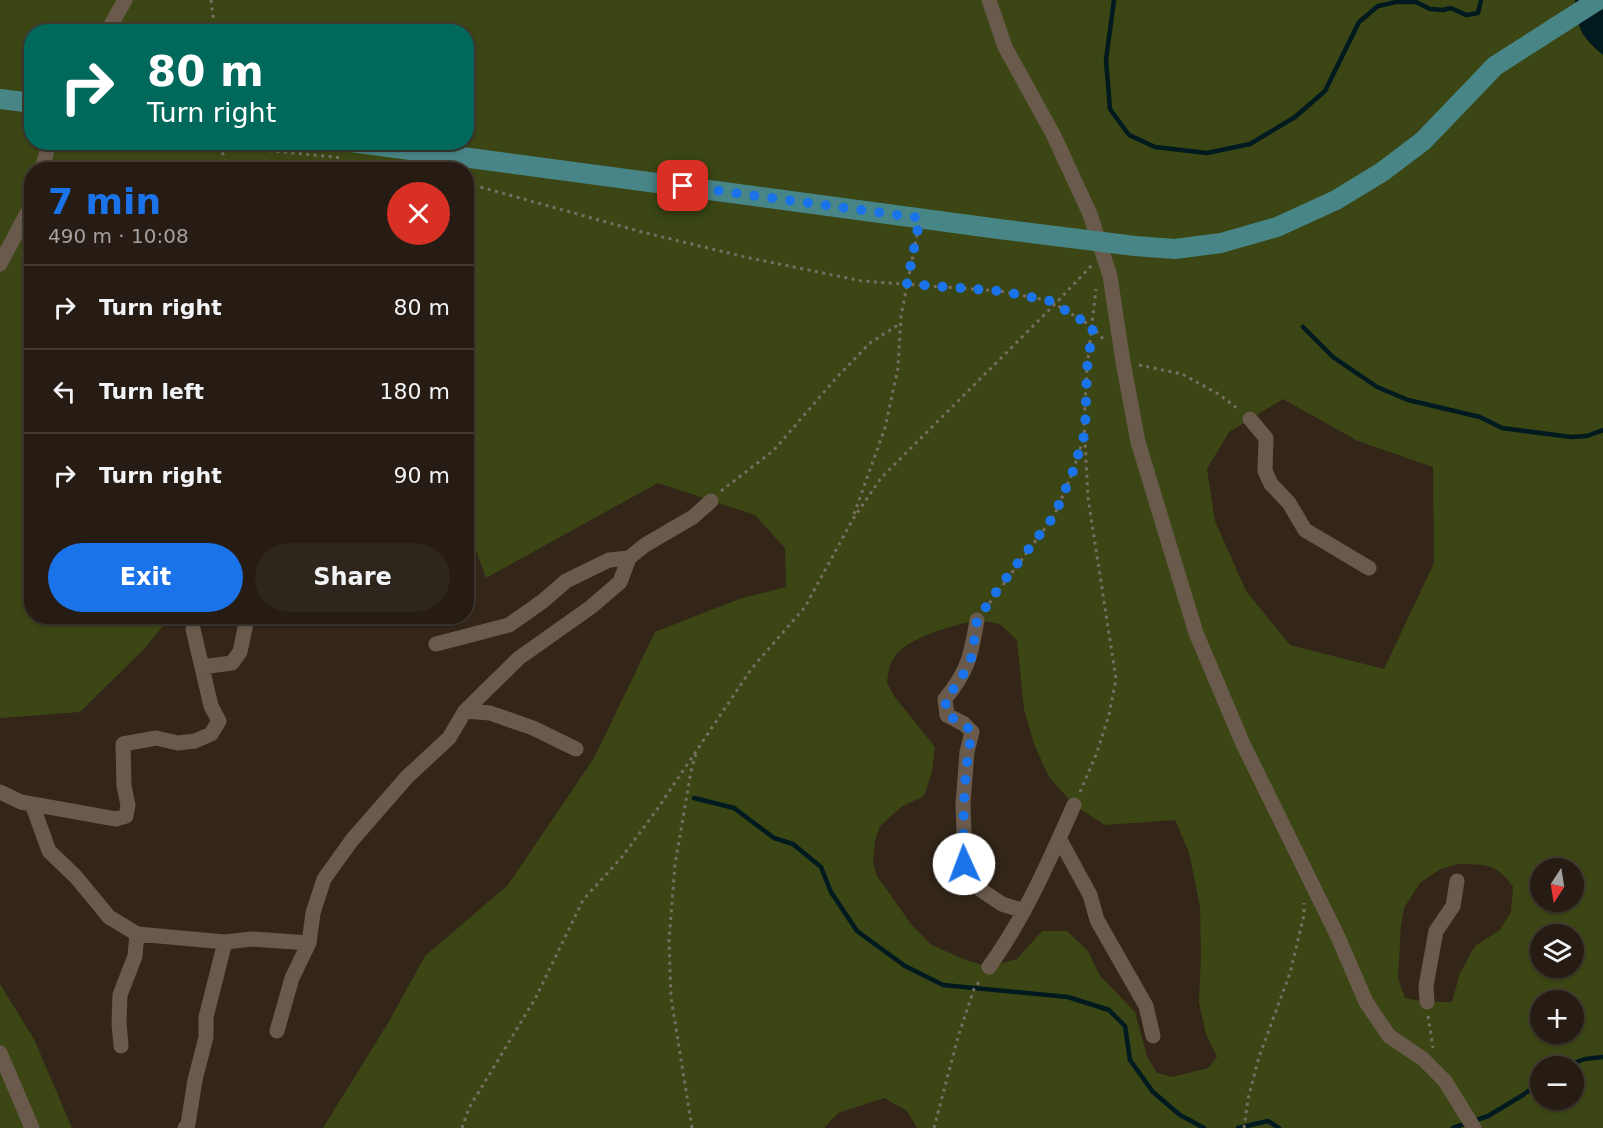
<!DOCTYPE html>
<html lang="en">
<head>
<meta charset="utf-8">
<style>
  :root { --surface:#261c13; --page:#2e251c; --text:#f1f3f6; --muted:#a4a1a0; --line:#423a33; --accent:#1a73e8 }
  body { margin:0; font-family:"DejaVu Sans",sans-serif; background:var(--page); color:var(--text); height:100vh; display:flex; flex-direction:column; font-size:22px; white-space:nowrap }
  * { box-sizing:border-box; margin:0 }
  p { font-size:20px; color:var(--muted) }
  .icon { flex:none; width:33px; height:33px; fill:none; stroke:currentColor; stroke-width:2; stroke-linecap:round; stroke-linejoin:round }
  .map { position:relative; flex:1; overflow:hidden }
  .drawer { position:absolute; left:24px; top:162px; width:450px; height:462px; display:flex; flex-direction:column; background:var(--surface); border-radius:24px; box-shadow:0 2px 4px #0004,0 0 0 2px var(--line) }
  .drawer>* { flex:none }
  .guide { position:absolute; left:24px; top:24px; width:450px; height:126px; border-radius:24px; box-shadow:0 2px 4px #0004,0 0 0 2px var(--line); background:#00695c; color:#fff; overflow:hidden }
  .needle { width:39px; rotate:192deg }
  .fabs { position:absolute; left:1530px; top:858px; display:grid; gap:12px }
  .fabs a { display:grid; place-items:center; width:54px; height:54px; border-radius:50%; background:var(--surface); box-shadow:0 2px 4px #0004,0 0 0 2px var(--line); font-size:30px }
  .pin { position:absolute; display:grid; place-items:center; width:51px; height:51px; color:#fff; margin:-26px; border-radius:12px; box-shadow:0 3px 9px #0006 }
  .me { position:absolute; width:66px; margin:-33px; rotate:358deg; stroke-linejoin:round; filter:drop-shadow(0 0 4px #0008) }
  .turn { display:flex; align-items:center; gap:21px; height:126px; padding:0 24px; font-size:27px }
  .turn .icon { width:78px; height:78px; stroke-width:2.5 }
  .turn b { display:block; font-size:42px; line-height:51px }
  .round { display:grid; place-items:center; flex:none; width:63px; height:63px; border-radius:32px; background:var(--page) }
  .head { display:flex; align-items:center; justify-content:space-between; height:102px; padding:0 24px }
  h1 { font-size:36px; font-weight:600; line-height:45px; color:var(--accent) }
  .cta { display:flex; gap:12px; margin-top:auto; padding:12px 24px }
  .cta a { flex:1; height:69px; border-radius:36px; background:var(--accent); color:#fff; font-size:24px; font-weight:600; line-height:69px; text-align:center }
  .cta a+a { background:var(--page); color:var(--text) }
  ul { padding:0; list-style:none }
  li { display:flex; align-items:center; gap:18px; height:84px; padding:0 24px; border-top:2px solid var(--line) }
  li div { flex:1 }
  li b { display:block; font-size:22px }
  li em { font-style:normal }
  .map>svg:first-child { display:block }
  .green { fill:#3b4614; fill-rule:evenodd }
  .water { fill:#001a1f }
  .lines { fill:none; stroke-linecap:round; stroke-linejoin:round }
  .stream { stroke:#001a1f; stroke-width:4.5 }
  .path { stroke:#786d61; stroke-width:3; stroke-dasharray:3 4.5; stroke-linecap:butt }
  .minor { stroke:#695a4c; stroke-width:15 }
  .major { stroke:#488587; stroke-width:20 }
  .route { stroke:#1a73e8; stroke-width:10; stroke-dasharray:0 18 }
</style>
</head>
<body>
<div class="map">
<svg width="1603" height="1128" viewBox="0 0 1603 1128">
  <rect width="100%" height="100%" fill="#332619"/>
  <path class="green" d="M0,0H1575C1578,30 1580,35 1603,55V1128H917L907,1111L884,1098L838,1113L824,1128H323L388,1023L425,956L508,885L594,758L655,632L739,599L786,587L785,548L755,515L658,483L486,578L466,522V170H32V616L170,617L145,648L80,712L0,718ZM32,32H466V142H32ZM1283,399L1358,441L1433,467L1434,563L1384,669L1290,645L1246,591L1215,521L1207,469L1229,432ZM977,620L1000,624L1017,640L1024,709L1034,744L1049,777L1074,805L1105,825L1175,820L1189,852L1200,907L1201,955L1199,1003L1206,1034L1217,1057L1208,1068L1172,1077L1157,1073L1147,1057L1135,1012L1100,976L1088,951L1067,931H1042L1017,959L989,967L963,959L930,944L911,924L877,876L873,863L875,841L880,826L901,807L924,796L932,772L935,747L894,696L887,682C888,675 889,665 893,659C904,638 955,625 977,620ZM1457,864C1484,865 1497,862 1513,887L1511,912L1500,930L1475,946L1460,973L1452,1002H1427L1405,998L1398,978L1401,925L1404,908L1420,883L1439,870ZM1540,868H1574V902H1540ZM1540,934H1574V968H1540ZM1540,1000H1574V1034H1540ZM1540,1066H1574V1100H1540Z
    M0,984L34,1039L72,1128H0Z"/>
  <path class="water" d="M1575,0H1603V55C1580,35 1578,30 1575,0Z"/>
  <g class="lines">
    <path class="stream" d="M1114,0L1106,60L1110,109L1129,135L1155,147L1207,153L1250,144L1295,117L1325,91L1359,22L1378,6L1396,2H1416L1430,9L1443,10L1451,8L1466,15L1478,13L1481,0
      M1303,327L1333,357L1377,387L1408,400L1480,417L1502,428L1571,437L1587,436L1603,430
      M694,798L734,808L774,838L793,844L821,867L831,892L857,931L905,966L943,985L1068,997L1109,1010L1125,1026L1130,1060L1153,1092L1180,1115L1204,1128
      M1565,1066L1585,1059L1603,1057
      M1238,1128L1268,1121L1279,1128
      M1453,1128L1488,1116L1523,1095L1540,1082"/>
    <path class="path" d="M211,0L215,32
      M202,142L243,148L343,158
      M221,145L226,170
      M397,167L411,170
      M466,183L642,232L745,257L862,281L1000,291L1050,301L1093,327L1104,340
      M1139,365L1182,374L1220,395L1238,409
      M721,491L773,451L838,376L870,343L901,323
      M854,514L885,428L898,368L901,316L917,235
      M985,609L1054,516L1072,474L1084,437
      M1080,792L1096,755L1109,715L1116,679L1088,498L1084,423L1087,368L1096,289
      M1428,1016L1433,1048
      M462,1128L469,1108L535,999L583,900L622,857L656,811L752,668L805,607L853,519L881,478L1055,304L1092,265
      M692,1128L671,997L669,941L675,865L691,771L697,750
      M934,1128L958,1037L974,989L981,979
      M1244,1128L1248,1099L1259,1057L1290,973L1304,915V903"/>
    <path class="minor" d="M989,0L1005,47L1053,134L1090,214L1110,276L1123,362L1138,442L1196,633L1243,744L1338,937L1366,1002L1389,1036L1423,1059L1445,1081L1474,1128
      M107,32L125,0
      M42,170L49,142
      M0,264L32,204
      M1250,419L1266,438L1265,471L1271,484L1289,503L1305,530L1369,568
      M977,620C971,656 968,671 945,699L947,715L964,724L972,732L967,752L963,804L965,864L972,880L981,890L1002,904L1024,911
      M436,644L509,625L543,601L566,581L609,560L629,558L645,545L693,517L711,501
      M202,667L232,663L240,652L246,623L252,616
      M465,711L490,713L533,728L576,749
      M0,792L21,802L116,819L126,816L128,805L124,786L123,744L156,738L178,743L195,741L211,734L219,721L211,706L193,629
      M32,804L49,851L76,877L109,917L137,934L225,942L252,939L309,943
      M1059,838L1090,895L1097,920L1146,1006L1153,1036
      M989,967C1025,917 1049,861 1074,805
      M1427,1002L1426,986L1436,931L1453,906L1457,881
      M277,1031L292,978L309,943L313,913L324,879L352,840L407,777L449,738L465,711L519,658L591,607L620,582L629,558
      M121,1046L119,1023L120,995L135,956L137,934
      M0,1053L32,1128
      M185,1128L188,1124L195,1080L206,1037V1017L225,942"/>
    <path class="major" d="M0,99L32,103
      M351,142L999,229L1135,246L1175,249L1221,243L1277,227L1336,200L1382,172L1423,141L1495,66L1598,0"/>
  </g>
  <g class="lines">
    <path class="route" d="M683,186L920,218L907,284L1000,291L1050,301L1093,327L1087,368L1085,433L1072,474L1054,516L1001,585L977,620L972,656L960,681L945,699L947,715L964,724L972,732C963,776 963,820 964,864"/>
  </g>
</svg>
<div class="fabs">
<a><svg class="needle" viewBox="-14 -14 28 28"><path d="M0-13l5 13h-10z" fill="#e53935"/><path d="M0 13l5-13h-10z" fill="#a4a1a0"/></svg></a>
<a><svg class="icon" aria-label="layers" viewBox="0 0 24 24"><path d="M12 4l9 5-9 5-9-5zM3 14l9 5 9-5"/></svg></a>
<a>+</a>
<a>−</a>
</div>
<div class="pin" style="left:683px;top:186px;background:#d93025"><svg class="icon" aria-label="arrive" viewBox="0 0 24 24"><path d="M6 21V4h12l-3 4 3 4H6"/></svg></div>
<svg class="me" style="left:964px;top:864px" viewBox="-20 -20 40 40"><circle r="19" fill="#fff"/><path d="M0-13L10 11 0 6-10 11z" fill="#1a73e8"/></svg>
<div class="guide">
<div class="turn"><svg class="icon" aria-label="right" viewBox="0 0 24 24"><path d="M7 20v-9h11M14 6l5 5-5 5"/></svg><div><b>80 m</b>Turn right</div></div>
</div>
<section class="drawer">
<div class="head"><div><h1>7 min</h1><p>490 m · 10:08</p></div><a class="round" style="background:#d93025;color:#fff"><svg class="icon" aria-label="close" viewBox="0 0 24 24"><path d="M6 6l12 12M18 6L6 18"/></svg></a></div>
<ul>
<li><svg class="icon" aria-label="right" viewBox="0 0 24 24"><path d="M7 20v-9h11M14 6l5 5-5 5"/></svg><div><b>Turn right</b></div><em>80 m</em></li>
<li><svg class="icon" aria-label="left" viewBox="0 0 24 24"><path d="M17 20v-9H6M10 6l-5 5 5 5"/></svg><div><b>Turn left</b></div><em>180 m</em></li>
<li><svg class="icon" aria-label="right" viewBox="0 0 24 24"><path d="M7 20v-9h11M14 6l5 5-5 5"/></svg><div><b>Turn right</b></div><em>90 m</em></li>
</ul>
<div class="cta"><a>Exit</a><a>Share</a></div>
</section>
</div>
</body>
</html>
